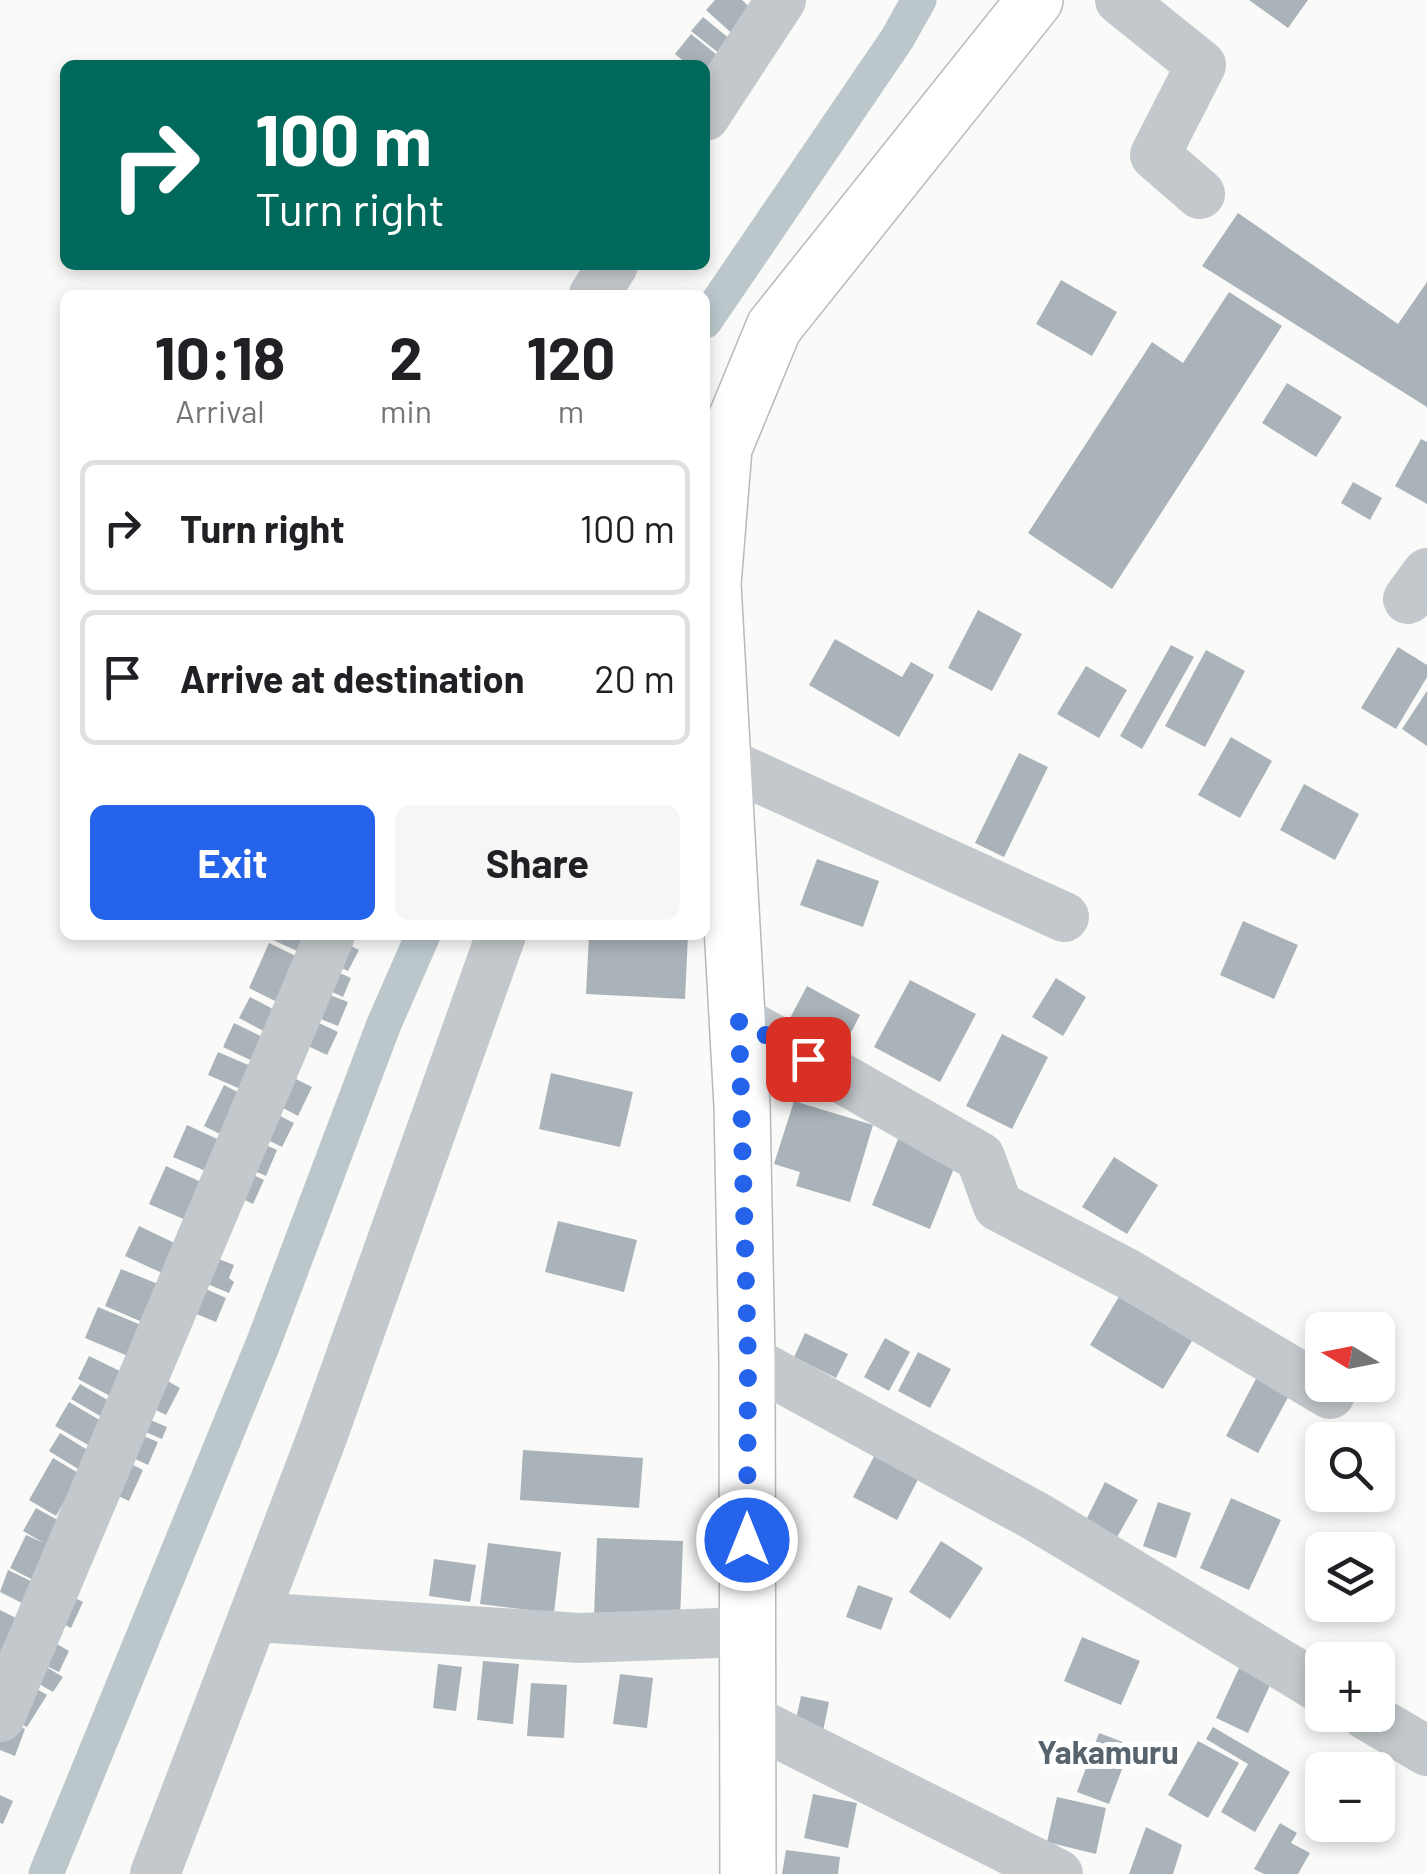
<!DOCTYPE html>
<html lang="en">
<head>
<meta charset="utf-8">
<style>
  :root { --surface:#fff; --page:#f6f6f6; --text:#202124; --muted:#757577; --line:#e0e0e0; --accent:#2563eb }
  body { margin:0; font-family:Barlow,sans-serif; background:var(--page); color:var(--text); height:100vh; display:flex; flex-direction:column; font-size:38px; white-space:nowrap }
  * { box-sizing:border-box; margin:0 }
  p { font-size:32px; color:var(--muted) }
  .icon { flex:none; width:55px; height:55px; fill:none; stroke:currentColor; stroke-width:2; stroke-linecap:round; stroke-linejoin:round }
  .map { position:relative; flex:1; overflow:hidden }
  .panel { position:absolute; left:60px; top:290px; width:650px; height:650px; display:flex; flex-direction:column; background:var(--surface); border-radius:15px; box-shadow:0 5px 15px #0003 }
  .panel>* { flex:none }
  .banner { position:absolute; left:60px; top:60px; width:650px; height:210px; border-radius:15px; box-shadow:0 5px 15px #0003; background:#00695c; color:#fff; overflow:hidden }
  .needle { width:65px; rotate:280deg }
  .fabs { position:absolute; left:1305px; top:1312px; display:grid; gap:20px }
  .fabs a { display:grid; place-items:center; width:90px; height:90px; border-radius:15px; background:var(--surface); box-shadow:0 5px 15px #0003; font-size:50px }
  .pin { position:absolute; display:grid; place-items:center; width:85px; height:85px; color:#fff; margin:-42px; border-radius:20px; box-shadow:0 5px 15px #0006 }
  .me { position:absolute; width:110px; margin:-55px; rotate:0deg; stroke-linejoin:round; filter:drop-shadow(0 0 8px #0008) }
  .turn { display:flex; align-items:center; gap:35px; height:210px; padding:0 30px; font-size:45px }
  .turn .icon { width:130px; height:130px; stroke-width:2.5 }
  .turn b { display:block; font-size:70px; line-height:85px }
  .eta { display:flex; justify-content:space-evenly; align-items:center; height:170px; text-align:center }
  .eta b { font-size:60px; font-weight:700; line-height:70px }
  .cta { display:flex; gap:20px; margin-top:auto; padding:20px 30px }
  .cta a { flex:1; height:115px; border-radius:15px; background:var(--accent); color:#fff; font-size:40px; font-weight:700; line-height:115px; text-align:center }
  .cta a+a { background:var(--page); color:var(--text) }
  ul { padding:0; list-style:none }
  li { display:flex; align-items:center; gap:30px; height:135px; margin:0 20px 15px; padding:0 10px; border:5px solid var(--line); border-radius:15px }
  li div { flex:1 }
  li b { display:block; font-size:38px }
  li em { font-style:normal }
  .map>svg:first-child { display:block }
  .lines { fill:none; stroke-linecap:round; stroke-linejoin:round }
  .canal { stroke:#bbc7cb; stroke-width:35 }
  .building { fill:#aab3b9 }
  .major-casing { stroke:#b5babe; stroke-width:58 }
  .minor { stroke:#c3c8cc; stroke-width:50 }
  .major { stroke:#fff; stroke-width:55 }
  .route { stroke:#2563eb; stroke-width:18; stroke-dasharray:0 32.4 }
  .labels { text-anchor:middle; dominant-baseline:central; stroke-width:10; stroke-linejoin:round; paint-order:stroke }
  .quarter-label { font-size:32px; font-weight:bold; fill:#57646e; stroke:#fff }
</style>
</head>
<body>
<div class="map">
<svg width="1427" height="1874" viewBox="0 0 1427 1874">
  <rect width="100%" height="100%" fill="#fafaf8"/>
  <g class="lines">
    <path class="canal" d="M705,321L897,39L919,0
      M46,1874L263,1344L384,1024L423,935"/>
  </g>
  <path class="building" d="M715,0H742L759,16L738,39L706,10Z
    M1249,0H1308L1288,28Z
    M703,17L736,44L725,58L691,31Z
    M691,34L727,63L705,79V65H688L675,54Z
    M1238,213L1398,324L1427,282V407L1202,266Z
    M1061,280L1117,312L1092,356L1036,324Z
    M1229,292L1282,326L1112,589L1028,533L1152,342L1183,363Z
    M1287,383L1342,417L1316,457L1262,423Z
    M1421,439L1427,442V504L1395,486Z
    M1353,482L1382,498L1370,520L1341,503Z
    M978,610L1022,634L992,691L948,668Z
    M835,639L902,677L911,662L934,675L899,737L809,685Z
    M1171,645L1194,657L1142,749L1120,736Z
    M1398,647L1427,665V677L1396,729L1361,708Z
    M1206,650L1245,671L1205,747L1165,726Z
    M1086,666L1127,690L1099,738L1057,714Z
    M1427,691V746L1402,729Z
    M1231,737L1272,761L1240,818L1198,795Z
    M1019,753L1048,767L1004,857L975,843Z
    M1304,784L1359,814L1335,860L1280,830Z
    M817,859L879,881L863,927L800,905Z
    M1243,921L1298,945L1274,999L1220,975Z
    M262,935H318L308,956Z
    M589,935H688L685,999L586,994Z
    M334,938L359,950L348,971L324,960Z
    M269,943L306,961L285,1006L249,988Z
    M324,966L351,978L343,997L315,984Z
    M1056,978L1086,997L1063,1036L1032,1017Z
    M910,980L976,1014L940,1082L874,1047Z
    M807,986L860,1015L842,1050L788,1022Z
    M315,989L348,1002L338,1026L306,1013Z
    M250,997L288,1017L277,1038L239,1018Z
    M304,1016L338,1032L327,1055L293,1039Z
    M234,1023L275,1043L263,1066L223,1047Z
    M1002,1034L1048,1057L1012,1129L966,1106Z
    M218,1052L260,1070L250,1093L208,1075Z
    M280,1071L312,1087L298,1116L266,1099Z
    M551,1073L633,1092L620,1147L539,1129Z
    M224,1085L255,1101L234,1141L204,1126Z
    M794,1101L873,1125L850,1202L796,1186L800,1172L774,1164Z
    M266,1109L294,1123L282,1147L254,1133Z
    M187,1125L228,1144L215,1175L173,1157Z
    M250,1138L277,1150L266,1176L239,1164Z
    M898,1139L956,1163L930,1229L872,1205Z
    M1114,1157L1158,1185L1127,1234L1082,1207Z
    M166,1166L212,1187L195,1224L149,1204Z
    M239,1168L264,1180L253,1204L228,1192Z
    M558,1221L637,1240L624,1292L545,1272Z
    M139,1226L187,1249L173,1278L125,1256Z
    M204,1253L234,1265L229,1278L234,1282L229,1293L193,1278Z
    M121,1269L163,1286L147,1324L105,1306Z
    M195,1284L226,1298L216,1322L184,1309Z
    M1126,1285L1192,1341L1163,1389L1090,1345Z
    M98,1307L141,1325L128,1356L85,1338Z
    M805,1333L848,1354L836,1378L794,1357Z
    M885,1338L910,1352L889,1391L864,1377Z
    M918,1352L951,1369L930,1408L898,1391Z
    M89,1356L126,1374L114,1398L78,1379Z
    M153,1373L180,1388L166,1415L138,1401Z
    M1259,1373L1292,1390L1258,1453L1226,1436Z
    M80,1384L111,1402L102,1417L71,1399Z
    M69,1402L103,1422L90,1446L55,1426Z
    M148,1419L167,1427L162,1439L131,1426Z
    M129,1430L158,1442L148,1465L120,1452Z
    M60,1433L94,1454L83,1472L49,1451Z
    M881,1443L925,1466L897,1520L853,1497Z
    M523,1450L643,1458L639,1508L520,1500Z
    M53,1458L80,1474L56,1516L29,1500Z
    M119,1458L143,1470L129,1501L104,1489Z
    M1105,1482L1138,1500L1116,1539L1085,1522Z
    M1231,1498L1281,1520L1249,1590L1200,1568Z
    M1158,1502L1191,1513L1176,1558L1143,1546Z
    M36,1508L63,1523L33,1580L10,1568L26,1535L44,1543L23,1531Z
    M597,1538L683,1541L680,1620L594,1616Z
    M941,1541L983,1568L950,1619L909,1592Z
    M488,1543L561,1552L554,1613L480,1604Z
    M434,1559L476,1565L470,1602L429,1596Z
    M8,1570L35,1583L24,1604L0,1592Z
    M858,1585L893,1598L881,1630L846,1617Z
    M61,1591L83,1602L71,1628L48,1617Z
    M0,1610L20,1620L0,1661Z
    M1082,1637L1140,1661L1121,1705L1064,1681Z
    M57,1644L69,1651L59,1672L38,1662L63,1677L53,1692L23,1675Z
    M483,1661L519,1664L513,1724L477,1720Z
    M438,1664L462,1667L456,1711L433,1708Z
    M1240,1666L1272,1681L1248,1733L1216,1718Z
    M620,1674L653,1678L647,1728L613,1724Z
    M23,1681L47,1695L27,1727L9,1718Z
    M531,1683L567,1685L564,1738L527,1736Z
    M801,1696L829,1702L822,1736L794,1729Z
    M4,1720L25,1729L15,1756L0,1750V1732Z
    M1213,1727L1290,1772L1255,1832L1221,1812L1248,1764L1206,1739Z
    M1099,1733L1131,1745L1109,1804L1077,1792Z
    M1198,1741L1239,1763L1208,1818L1168,1795Z
    M813,1794L857,1803L848,1848L804,1838Z
    M0,1795L13,1801L3,1824L0,1823Z
    M1057,1797L1106,1808L1096,1854L1047,1842Z
    M1280,1823L1297,1833L1291,1843L1310,1853L1298,1874H1264L1254,1869Z
    M1146,1827L1182,1845L1173,1874H1129Z
    M786,1850L840,1857L838,1874H782Z"/>
  <g class="lines">
    <g class="major-casing">
      <path id="major" d="M748,1874L747,1359L742,1106L713,584L724,448L774,327L1035,0"/>
    </g>
    <path class="minor" d="M1120,0L1201,65L1155,155L1200,194
      M705,116L781,0
      M594,295L613,265
      M1408,599L1427,573
      M724,762L1064,917
      M739,1020L980,1157L998,1206L1128,1274L1330,1394
      M747,1359L1037,1517L1322,1689
      M253,1617L580,1638L746,1632
      M1366,1715L1427,1751
      M0,1717L330,935
      M747,1718L1058,1874
      M155,1874L322,1437L501,935"/>
    <use href="#major" class="major"/>
  </g>
  <g class="lines">
    <path class="route" d="M747,1540L748,1359L739,1020L808,1059"/>
  </g>
  <g class="labels">
    <g class="quarter-label">
      <text x="1108" y="1751">Yakamuru</text>
    </g>
  </g>
</svg>
<div class="fabs">
<a><svg class="needle" viewBox="-14 -14 28 28"><path d="M0-13l5 13h-10z" fill="#e53935"/><path d="M0 13l5-13h-10z" fill="#757577"/></svg></a>
<a><svg class="icon" aria-label="search" viewBox="0 0 24 24"><circle cx="10" cy="10" r="6"/><path d="M15 15l6 6"/></svg></a>
<a><svg class="icon" aria-label="layers" viewBox="0 0 24 24"><path d="M12 4l9 5-9 5-9-5zM3 14l9 5 9-5"/></svg></a>
<a>+</a>
<a>−</a>
</div>
<div class="pin" style="left:808px;top:1059px;background:#d93025"><svg class="icon" aria-label="arrive" viewBox="0 0 24 24"><path d="M6 21V4h12l-3 4 3 4H6"/></svg></div>
<svg class="me" style="left:747px;top:1540px" viewBox="-20 -20 40 40"><circle r="17" fill="#2563eb" stroke="#fff" stroke-width="3"/><path d="M0-11L8 9 0 5-8 9z" fill="#fff"/></svg>
<div class="banner">
<div class="turn"><svg class="icon" aria-label="right" viewBox="0 0 24 24"><path d="M7 20v-9h11M14 6l5 5-5 5"/></svg><div><b>100 m</b>Turn right</div></div>
</div>
<section class="panel">
<div class="eta">
<div><b>10:18</b><p>Arrival</p></div>
<div><b>2</b><p>min</p></div>
<div><b>120</b><p>m</p></div>
</div>
<ul>
<li><svg class="icon" aria-label="right" viewBox="0 0 24 24"><path d="M7 20v-9h11M14 6l5 5-5 5"/></svg><div><b>Turn right</b></div><em>100 m</em></li>
<li><svg class="icon" aria-label="arrive" viewBox="0 0 24 24"><path d="M6 21V4h12l-3 4 3 4H6"/></svg><div><b>Arrive at destination</b></div><em>20 m</em></li>
</ul>
<div class="cta"><a>Exit</a><a>Share</a></div>
</section>
</div>
</body>
</html>
